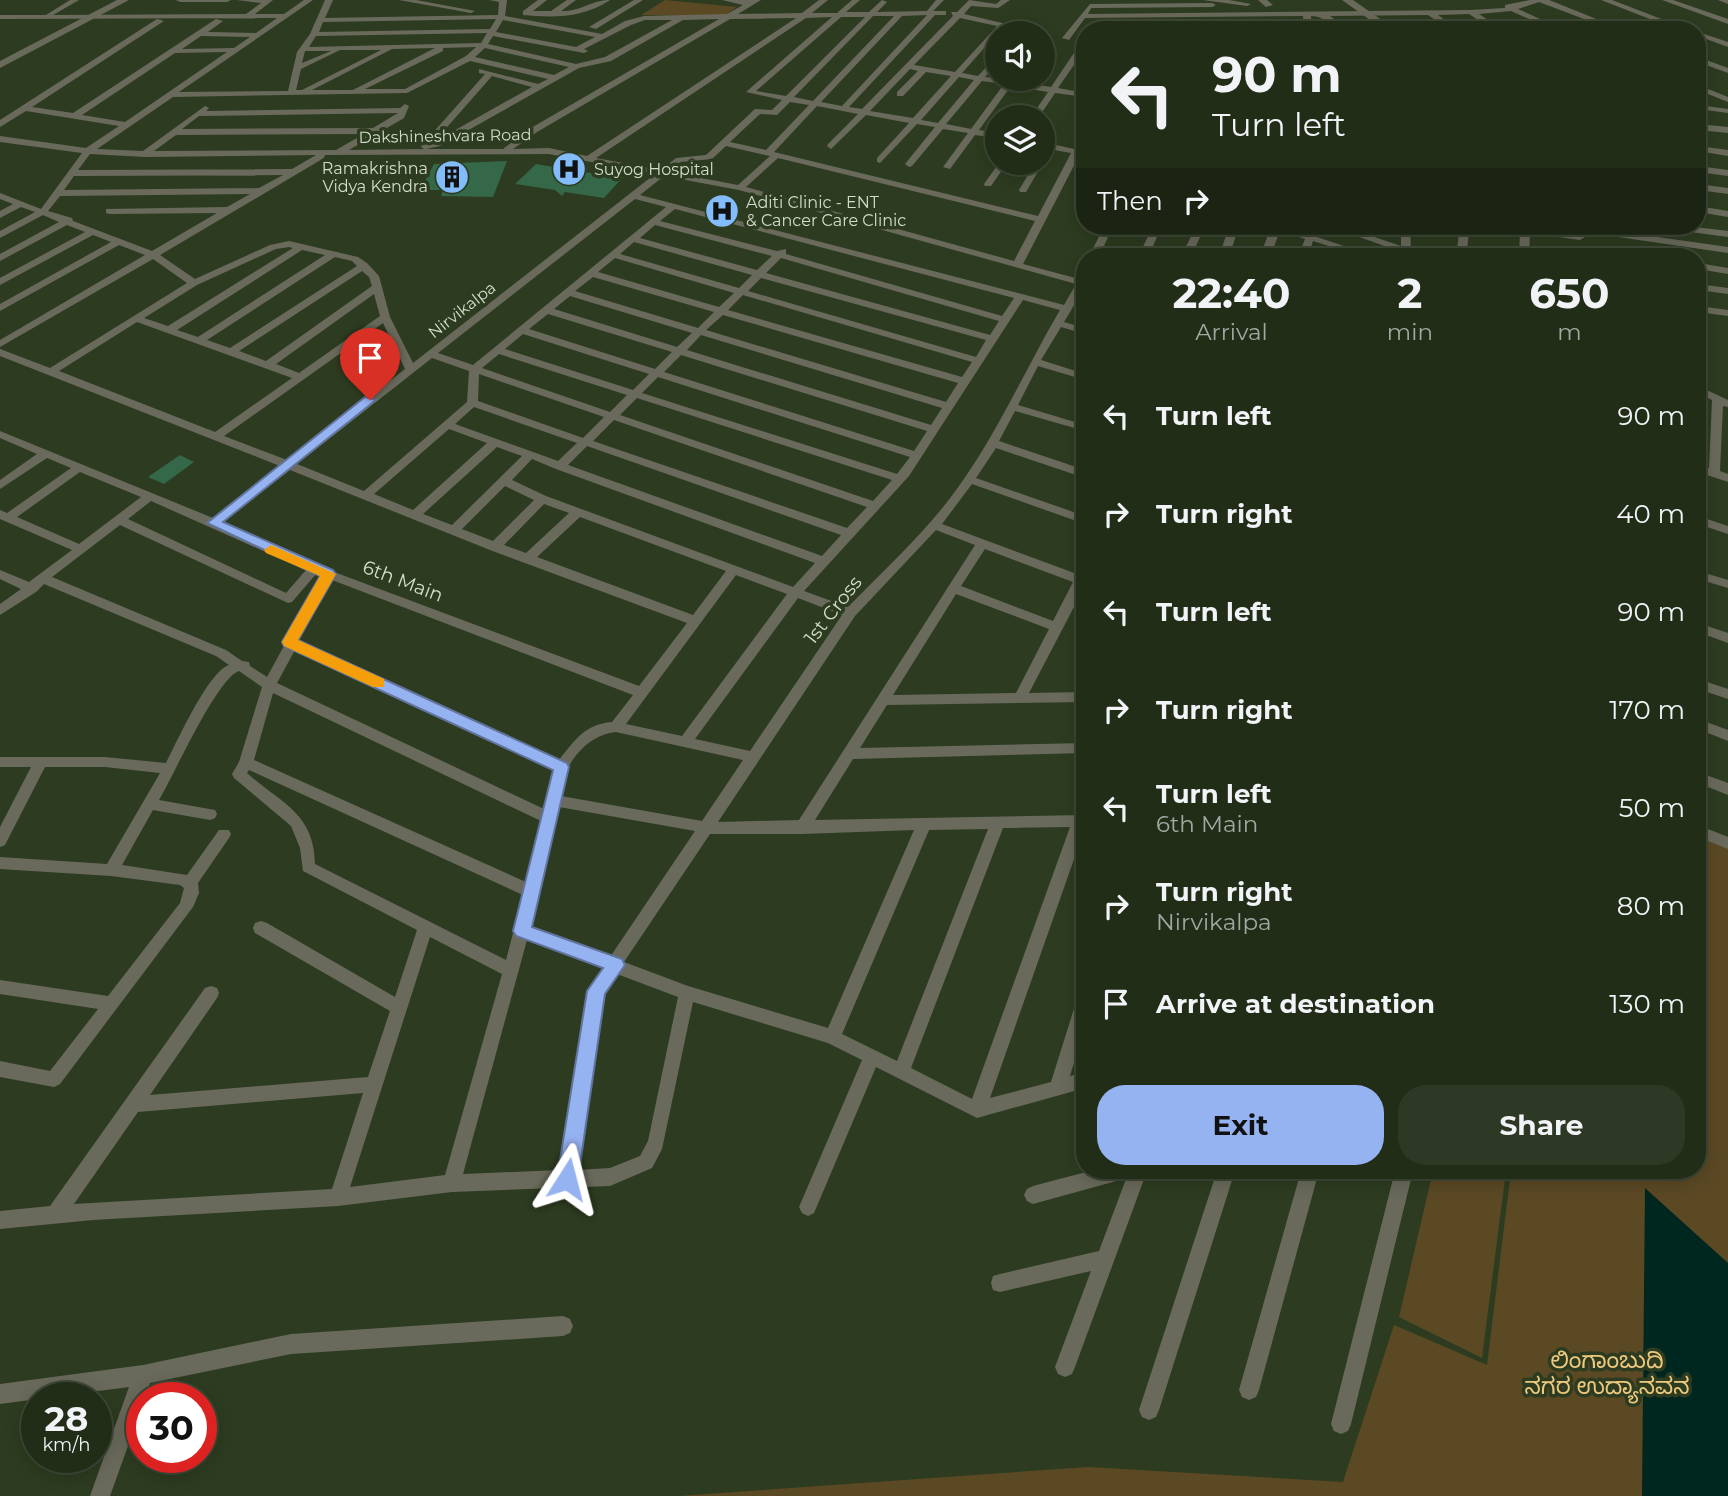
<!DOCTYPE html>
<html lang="en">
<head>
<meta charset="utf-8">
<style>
  :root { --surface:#222d18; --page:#2e3925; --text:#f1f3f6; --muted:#a2a8a2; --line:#3f4937; --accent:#95b2f1 }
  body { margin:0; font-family:Montserrat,"Noto Sans Kannada",sans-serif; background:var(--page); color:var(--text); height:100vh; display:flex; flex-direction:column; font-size:26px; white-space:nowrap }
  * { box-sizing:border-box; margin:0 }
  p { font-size:23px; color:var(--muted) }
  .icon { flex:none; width:38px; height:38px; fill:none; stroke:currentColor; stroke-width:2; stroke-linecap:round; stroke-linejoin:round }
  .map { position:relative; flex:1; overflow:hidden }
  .side { position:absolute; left:1076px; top:248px; width:630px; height:931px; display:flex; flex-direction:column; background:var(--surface); border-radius:28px; box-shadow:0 4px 18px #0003,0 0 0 2px var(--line) }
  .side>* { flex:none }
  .hud { position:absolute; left:1076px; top:21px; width:630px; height:214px; border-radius:28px; box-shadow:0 4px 18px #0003,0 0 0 2px var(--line); background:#222d18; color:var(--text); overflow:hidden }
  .tools { position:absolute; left:985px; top:21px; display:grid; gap:14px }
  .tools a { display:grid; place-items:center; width:70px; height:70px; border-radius:50%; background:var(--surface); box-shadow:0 4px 18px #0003,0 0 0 2px var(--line); font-size:35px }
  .speed { position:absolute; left:21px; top:1382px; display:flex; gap:14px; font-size:35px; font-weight:700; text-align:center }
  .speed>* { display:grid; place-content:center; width:91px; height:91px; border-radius:50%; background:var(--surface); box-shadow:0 4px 18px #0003,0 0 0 2px var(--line); line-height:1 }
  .speed small { font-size:18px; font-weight:400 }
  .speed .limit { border:10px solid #d22; background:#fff; color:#111 }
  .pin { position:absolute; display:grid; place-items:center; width:60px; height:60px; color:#fff; margin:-72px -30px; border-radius:50% 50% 50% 0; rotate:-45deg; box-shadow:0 0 7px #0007 }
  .pin .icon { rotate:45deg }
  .me { position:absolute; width:77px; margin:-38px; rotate:9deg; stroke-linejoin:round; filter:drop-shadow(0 0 5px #0008) }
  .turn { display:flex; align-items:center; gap:24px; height:147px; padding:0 21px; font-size:32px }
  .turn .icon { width:91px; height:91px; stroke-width:2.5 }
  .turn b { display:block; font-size:49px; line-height:60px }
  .then { display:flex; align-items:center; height:66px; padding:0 21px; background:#0003; gap:14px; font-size:26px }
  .eta { display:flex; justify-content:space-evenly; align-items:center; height:119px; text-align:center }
  .eta b { font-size:42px; font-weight:700; line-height:49px }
  .button { display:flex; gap:14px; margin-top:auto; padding:14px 21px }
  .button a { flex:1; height:80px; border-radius:28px; background:var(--accent); color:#111; font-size:28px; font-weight:700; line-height:80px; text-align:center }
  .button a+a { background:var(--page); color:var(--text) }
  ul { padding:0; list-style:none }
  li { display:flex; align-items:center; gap:21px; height:98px; padding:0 21px }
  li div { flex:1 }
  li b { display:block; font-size:26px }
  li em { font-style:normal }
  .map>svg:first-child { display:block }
  .green { fill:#5b4924 }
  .water { fill:#002620 }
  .building { fill:#356749 }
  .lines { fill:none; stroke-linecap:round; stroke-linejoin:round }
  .minor { fill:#6a6a5c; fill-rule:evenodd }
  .tertiary { fill:#6a6a5c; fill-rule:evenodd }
  .route { fill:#95b2f1; stroke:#61749d; stroke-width:2 }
  .slow { fill:#f59e0b }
  .labels { text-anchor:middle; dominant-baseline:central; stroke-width:7; stroke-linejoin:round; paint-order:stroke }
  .far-street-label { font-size:16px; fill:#d3ddcc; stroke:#2d3c20 }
  .far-poi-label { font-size:16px; fill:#d3ddcc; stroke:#2d3c20; text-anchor:start }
  .street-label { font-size:19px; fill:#d3ddcc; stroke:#2d3c20 }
  .near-park-label { font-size:23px; fill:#edc87d; stroke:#2d3c20 }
</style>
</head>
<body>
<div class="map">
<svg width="1728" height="1496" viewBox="0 0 1728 1496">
  <rect width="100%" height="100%" fill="#2d3c20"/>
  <path class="green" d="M665,0L737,7L724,16L641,15Z
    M1698,835L1728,848V1496H678L1088,1467L1343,1482L1394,1325L1487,1365L1511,1171H1698Z
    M1433,1171H1506L1482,1358L1399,1317Z"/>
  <path class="water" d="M1645,1188L1728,1263V1496H1642Z"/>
  <path class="building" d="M507,161L493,197L441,196L443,190H420L434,164Z
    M536,164L571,170L574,166L587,168L583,172L623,177L604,198L565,192L562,196L555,190L515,184Z
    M180,455L194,462L164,484L148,477Z"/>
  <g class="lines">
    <path class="minor" d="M70,0H79L53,15L246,14L261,3L237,0H273L255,14H284L304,0H313L179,92L288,91L297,52L310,34L325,0H333L325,18L498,15L499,2L489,0H507L505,16L602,34L625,21L644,16L727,14L743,5L722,0H761L738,14L802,13L819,0H828L812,13H837L852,0H860L846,12H869L882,0L887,2L877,12L927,11L936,0H944L933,11H946V15H935L849,107L862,109L953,16L951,12H957L969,0L996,4L1001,0H1010L998,8L971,6L964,14L1045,33H1032L1003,27L962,73L978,76L998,54V62L985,77L1007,80L1016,79L1014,81L1051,87L1082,41H1085V49L1058,88L1085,93V97L1055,93L1039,117H1031L1048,92L1011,86L979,130L998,133V138L975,135L950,169L943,167L968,133L943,129L912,166L909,167L905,164L935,127L917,124L880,163L877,162V158L909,123L866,115L831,149L827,146L828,144L858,114L817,106L774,152L1038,216L1071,153L1043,148V142L1074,149L1082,134L1085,133V144L1081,152L1023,264L1079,279L1085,274V287L1064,322L1085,328V334L1061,327L1041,360L1085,374V380L1038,366L1018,405L1085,425V431L1015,411L999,441L1085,470V478L996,448L976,478L1085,516V524L972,484L942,524L1085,577V586L1029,693L1085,692V702L887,705L860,748L1085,743V753L853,759L815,820L1085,815V828L990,1098L1051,1082L1077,999L1079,994L1085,992V1026L1070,1076L1085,1072V1088L977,1118L876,1067L814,1213L808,1216L802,1213L799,1207L862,1060L828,1043L693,1002L662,1149L652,1168L610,1186L452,1192L338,1206L93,1220L0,1229V1211L50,1206L205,988L211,986L217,988L219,993L217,998L150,1095L368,1077L390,1011L255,933L253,928L255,923L261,921L267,923L395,997L417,930L303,871L300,848L291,826L234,778L232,774L239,762L262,687L239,671C217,678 174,775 159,800L215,810L217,814L215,818L210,820L153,810L122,865L187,875L219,830H229L231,834L229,838L198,883L199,893L193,907L60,1084L54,1087L0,1077V1061L50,1071L98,1009L0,994V980L108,996L180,903L184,888L180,885L111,876L0,869V857L107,864L160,773L105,767H45L5,845L0,847V827L31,767H0V757H105L166,763C177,742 208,672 229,665L216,656L44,584L36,592L0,615V604L21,589L0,579V570L29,582L72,550L0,519V510L7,513L71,468L47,458L0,489V480L37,454L0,438V431L213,518L280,466L0,356V349L50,368L187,283L153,259L0,347V340L145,255L119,245L0,311V304L111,242L93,235L0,285V278L85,232L67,225L0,261V254L59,222L43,215L0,238V231L35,212L21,207L0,218V211L13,204L0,199V193L41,209L82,153L0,142V136L86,148L119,126L26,111L0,127V120L157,19L164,21L32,107L73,113L216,19L223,21L208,32L256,33L277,18L0,19V15H46ZM927,15L842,106L821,102L902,16ZM873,16H894L813,101L794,97ZM832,17L746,92L782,100L772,110L755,109L706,155L676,158L661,170L596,158L806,18ZM841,17H865L786,96L756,91ZM796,18L587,156L549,148L513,149L537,132L730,19ZM960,18L997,26L955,72L914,65ZM496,19L490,29L319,32L323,22ZM719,19L531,128L503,149H426L440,146L579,68L611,61L683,20ZM503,20L595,37L576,47L496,32ZM645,20H672L605,57L576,64L488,44L493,36L584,53L588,51L584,49L631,25ZM487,33L481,43L309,47L316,36ZM201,36L250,37L234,48L182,49ZM476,47L466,56L405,89H365L443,51V48ZM435,48L353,90H312L392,49ZM485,48L569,67L554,75L475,57ZM340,50H381L302,90H296L301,69ZM305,51H331L302,63ZM227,52L125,122L82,115L175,53ZM470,61L548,79L538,84L479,69V73L485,74L422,145L421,147L424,149L349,150L404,118L409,106L405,104L400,108L206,111L209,108L205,106L143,151L97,149L173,97L407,93ZM910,69L918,71L897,92V96H903L926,72L951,76L913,118L870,111ZM492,76L532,87L434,142ZM959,77L974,80L938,123L921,120ZM982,81L1004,84L971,129L946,124ZM790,102L809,105L766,150L730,142L760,114L777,115ZM398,113L373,128L182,129L199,116ZM364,134L336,150L154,151L176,135ZM726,146L770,156L738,185L670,172L681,162L712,159ZM90,154L145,157L316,155L292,169L78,170ZM549,154L655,174L413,363L390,317L379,276L367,263L358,257L289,241L270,245L195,279L160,255L324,158L325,155ZM778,158L1035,221L1014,261L746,187ZM283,175L259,188L64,190L74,176ZM664,176L739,190L1076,284L1064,305L640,195ZM250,194L227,207L106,209V213L109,214L217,213L152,251L73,221L72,218L48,211L60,196ZM635,199L666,207L473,365L438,353ZM675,209L1014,298L1002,316L786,254V249L777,251L660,221ZM655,225L772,256L757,270L640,238ZM634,242L752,275L739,288L620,254ZM289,247L293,248L168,326L144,318L197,285L276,249ZM302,250L325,255L198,337L177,330ZM335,257L352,261L357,266L230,348L207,340ZM615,258L734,293L719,307L598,272ZM781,258L999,321L990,335L766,273ZM362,271L369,277L372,286L266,361L239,351ZM593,277L714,312L698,328L575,291ZM761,278L986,340L976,357L748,291ZM374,294L380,316L299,373L276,364ZM743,295L972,362L962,377L728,310ZM570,296L692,333L677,347L554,309ZM1023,300L1060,310C1026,368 998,432 959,486C928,530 886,568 848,607L804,591L909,476ZM548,314L672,352L655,369L529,329ZM723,315L958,383L946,402L706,330ZM137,322L292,378L215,432L59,371ZM383,323L405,369L287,460L224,436ZM523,334L649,374L633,390L505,349ZM701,335L942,408L931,425L687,350ZM499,354L627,395L610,412L482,368ZM681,355L927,431L914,451L664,372ZM432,358L469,371L467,402L364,491L297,464ZM479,374L604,417L583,438L478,401ZM658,377L910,457L897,474L642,393ZM637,398L892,480L873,501L620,415ZM474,407L577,443L558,461L455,424ZM614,420L867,507L847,528L593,441ZM449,429L487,443L413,510L374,494ZM587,446L841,535L822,556L568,465ZM497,447L522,456L452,525L423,514ZM532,459L556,469L815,563L793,587L546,496L512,480ZM290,470L490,550L687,623L639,686L318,566L223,522ZM80,472L141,497L79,544L17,517ZM505,486L534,500L493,541L462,529ZM151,501L306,570L286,593L128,519ZM544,504L569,513L526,553L504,545ZM580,517L726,571L693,615L537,557ZM120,525L288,603L292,602L316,574L321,576L288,638L283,642L285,644L267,677L250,666L249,662L242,661L226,650L52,577ZM936,530L975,545L799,820L718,822L855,616ZM985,549L1073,582L1053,621L961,586ZM736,575L787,594L682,736L626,724ZM332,580L633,695L612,722C585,724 575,740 559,760L299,641ZM956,594L1049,629L1016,693L893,695ZM798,598L842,615L750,751L695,739ZM295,650L553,770L544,809L277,683ZM273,693L541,821L526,882L254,760ZM616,732L743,760L702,821L561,796C563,787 564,776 568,768C578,749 595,734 616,732ZM249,770L523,895L506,960L315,864C314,812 280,803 247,773ZM559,807L695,831L610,957L531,927ZM1070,827L972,1099L911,1068L1003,828ZM988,829L897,1061L842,1034L929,830ZM914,830L828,1028L688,986L624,962L710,834H802ZM430,937L502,974L445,1175L350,1187ZM527,940L602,968L588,991L559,1170L463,1174ZM617,974L678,997L648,1141L640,1156L610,1168L577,1170L604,993ZM363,1093L332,1189L74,1204L138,1112Z
      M176,0H231L227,2H180Z
      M399,0H416L475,11L471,13Z
      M538,0H547L533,11H551L567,0H576L561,11C581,12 591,0 610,0C583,18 554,18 523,15V11Z
      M634,0H643L596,29L589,27Z
      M1203,0H1229L1251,4L1247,6Z
      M1258,0H1267L1273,5L1266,7Z
      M1530,0H1549L1624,30H1613L1539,2L1518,9L1565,30H1554L1511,11L1479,14L1503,30H1493L1469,14L1438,15L1459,30H1450L1428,15L1330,16L1350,30C1334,30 1326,16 1311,16L1312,30H1304L1303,16L1085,18L1069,40L1062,38L1090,4L1212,3L1216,5L1212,7L1091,8L1088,14L1470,10L1505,8V5Z
      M1601,0H1612L1690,30H1678Z
      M1662,0H1673L1728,19V24Z
      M1718,0H1728V4Z
      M1108,26L1123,30H1109Z
      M1698,32L1728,42V47L1698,36Z
      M1698,57L1728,68V73L1698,62Z
      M1698,85L1728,97V102L1698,90Z
      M1698,105L1728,109V113L1698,109Z
      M1698,146L1728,150V156L1698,151Z
      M1043,162V163L1026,192H1020L1019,190L1035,163Z
      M999,163H1007L991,186H985L984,184Z
      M1698,166L1728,170V176L1698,172Z
      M1698,184L1728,188V194L1698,190Z
      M1698,206L1728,211V217L1698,212Z
      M1104,226H1113L1099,257H1089Z
      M1153,226H1162L1148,257H1138Z
      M1196,226H1205L1191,257H1181Z
      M1229,226H1239L1229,257H1219Z
      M1271,226H1284L1377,257H1363L1313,241L1308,257H1298L1305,239L1280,231L1270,257H1260Z
      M1329,226H1342L1401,246V226H1410L1411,249L1429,257H1415Z
      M1460,226H1470L1466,257H1456Z
      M1498,226H1525L1580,234L1585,237L1580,240L1530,233L1529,257H1519L1520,231L1502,229Z
      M1580,226L1728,247V253L1577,231V227Z
      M1663,226H1687L1728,231V237L1668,229Z
      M1581,246L1636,254L1641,257H1618L1578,251L1576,249Z
      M1698,263L1728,268V274L1698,269Z
      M1698,284L1728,288V294L1698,290Z
      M1698,306L1728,310V316L1698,312Z
      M1698,386L1728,400V407L1723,406L1720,471L1728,474V482L1698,472V465L1709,468L1712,400L1698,393Z
      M1698,516L1728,526V534L1698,524Z
      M1698,571L1728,580V588L1698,579Z
      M1698,623L1728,633V643L1698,632Z
      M1698,679L1728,689V699L1698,689Z
      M1698,719L1728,730V741L1698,729Z
      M1698,772L1728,783V795L1698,783Z
      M1698,825L1728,837V849L1698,837Z
      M1090,1171H1129L1126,1177L1120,1180L1033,1204L1027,1201L1024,1195L1027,1189L1033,1186Z
      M1129,1171H1147L1075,1367L1072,1374L1065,1377L1058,1374L1055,1367L1091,1271L1000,1292L993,1290L991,1283L993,1276L1000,1274L1099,1251Z
      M1217,1171H1235L1159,1410L1156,1417L1149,1420L1142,1417L1139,1410Z
      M1301,1171H1319L1259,1390L1256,1397L1249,1400L1242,1397L1239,1390Z
      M1395,1171H1413L1351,1424L1348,1431L1341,1434L1334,1431L1331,1424Z
      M563,1316L570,1319L573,1326L570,1333L563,1336L291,1354L150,1383L145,1398H142V1407L110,1496H90L129,1387L0,1404V1384L143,1365L291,1334Z"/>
    <path class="tertiary" d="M117,0H129L0,68V61Z
      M1342,0H1353L1396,30H1384Z
      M1698,124L1728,127V133L1698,130Z"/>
  </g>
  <path class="route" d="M365,397L376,400L223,522L333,570L336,574L298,640L567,763L569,767L532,927L622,959L625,965L605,994L578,1179L575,1186L567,1189L560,1186L557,1179L587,991L603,968L516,936L513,931L553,770L284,646L282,642L320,576L207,523Z"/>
  <path class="slow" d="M271,545L336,574L298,640L384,679V687H373L284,646L282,642L320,576L266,553L264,550Z"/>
  <defs>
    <g id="hospital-disc" transform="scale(1.75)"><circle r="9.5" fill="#83bcfb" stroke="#2d3c20"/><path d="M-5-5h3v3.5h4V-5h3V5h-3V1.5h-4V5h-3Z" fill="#111"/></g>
    <g id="building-disc" transform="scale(1.75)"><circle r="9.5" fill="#83bcfb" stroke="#2d3c20"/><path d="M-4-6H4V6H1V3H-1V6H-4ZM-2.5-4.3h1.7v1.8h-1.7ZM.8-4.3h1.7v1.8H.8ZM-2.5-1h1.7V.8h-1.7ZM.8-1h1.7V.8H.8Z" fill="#111"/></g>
  </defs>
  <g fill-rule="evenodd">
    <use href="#hospital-disc" x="569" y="169"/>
    <use href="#building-disc" x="452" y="177"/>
    <use href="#hospital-disc" x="722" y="211"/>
  </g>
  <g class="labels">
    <g class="far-street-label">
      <text transform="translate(445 136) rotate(-1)">Dakshineshvara Road</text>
      <text transform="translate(462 310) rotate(-38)">Nirvikalpa</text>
    </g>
    <g class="far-poi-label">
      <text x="428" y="168" text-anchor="end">Ramakrishna<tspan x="428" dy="18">Vidya Kendra</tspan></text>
      <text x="594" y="169">Suyog Hospital</text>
      <text x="746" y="202">Aditi Clinic - ENT<tspan x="746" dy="18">&amp; Cancer Care Clinic</tspan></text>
    </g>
    <g class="street-label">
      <text transform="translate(403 581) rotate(21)">6th Main</text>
      <text transform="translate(833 610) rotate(-52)">1st Cross</text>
    </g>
    <g class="near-park-label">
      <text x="1607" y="1360">ಲಿಂಗಾಂಬುದಿ<tspan x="1607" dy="26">ನಗರ ಉದ್ಯಾನವನ</tspan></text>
    </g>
  </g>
</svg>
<div class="tools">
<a><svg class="icon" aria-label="sound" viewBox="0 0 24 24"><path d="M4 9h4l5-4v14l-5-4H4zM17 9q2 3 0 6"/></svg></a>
<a><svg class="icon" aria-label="layers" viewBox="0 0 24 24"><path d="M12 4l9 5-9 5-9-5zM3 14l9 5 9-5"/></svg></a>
</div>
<div class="speed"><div>28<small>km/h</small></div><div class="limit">30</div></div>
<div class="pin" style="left:370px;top:400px;background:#d93025"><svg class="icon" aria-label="arrive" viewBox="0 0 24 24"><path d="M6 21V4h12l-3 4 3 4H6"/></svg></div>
<svg class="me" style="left:567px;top:1179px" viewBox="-20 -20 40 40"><path d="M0-17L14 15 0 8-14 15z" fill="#95b2f1" stroke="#fff" stroke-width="4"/></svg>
<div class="hud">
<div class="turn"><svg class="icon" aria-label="left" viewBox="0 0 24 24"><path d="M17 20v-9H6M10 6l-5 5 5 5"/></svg><div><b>90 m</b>Turn left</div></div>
<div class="then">Then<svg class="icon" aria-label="right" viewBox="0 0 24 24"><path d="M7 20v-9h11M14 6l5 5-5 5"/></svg></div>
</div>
<section class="side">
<div class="eta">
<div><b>22:40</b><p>Arrival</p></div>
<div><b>2</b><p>min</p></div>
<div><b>650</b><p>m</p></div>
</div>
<ul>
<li><svg class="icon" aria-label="left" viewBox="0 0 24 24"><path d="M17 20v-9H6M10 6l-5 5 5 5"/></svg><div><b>Turn left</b></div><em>90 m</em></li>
<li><svg class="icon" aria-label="right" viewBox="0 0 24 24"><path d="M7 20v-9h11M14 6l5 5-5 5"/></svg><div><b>Turn right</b></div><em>40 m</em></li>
<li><svg class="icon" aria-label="left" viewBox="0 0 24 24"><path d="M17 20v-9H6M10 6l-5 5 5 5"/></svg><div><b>Turn left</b></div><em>90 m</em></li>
<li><svg class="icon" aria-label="right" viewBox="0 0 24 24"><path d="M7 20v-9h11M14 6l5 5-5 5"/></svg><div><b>Turn right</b></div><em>170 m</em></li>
<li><svg class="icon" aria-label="left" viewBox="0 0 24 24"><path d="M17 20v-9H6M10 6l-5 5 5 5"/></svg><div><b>Turn left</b><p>6th Main</p></div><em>50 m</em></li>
<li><svg class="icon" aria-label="right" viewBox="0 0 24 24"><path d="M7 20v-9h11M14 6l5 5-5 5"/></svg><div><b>Turn right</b><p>Nirvikalpa</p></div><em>80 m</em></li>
<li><svg class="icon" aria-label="arrive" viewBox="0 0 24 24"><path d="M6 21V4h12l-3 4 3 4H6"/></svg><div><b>Arrive at destination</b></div><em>130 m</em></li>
</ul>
<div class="button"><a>Exit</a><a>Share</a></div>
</section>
</div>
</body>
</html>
